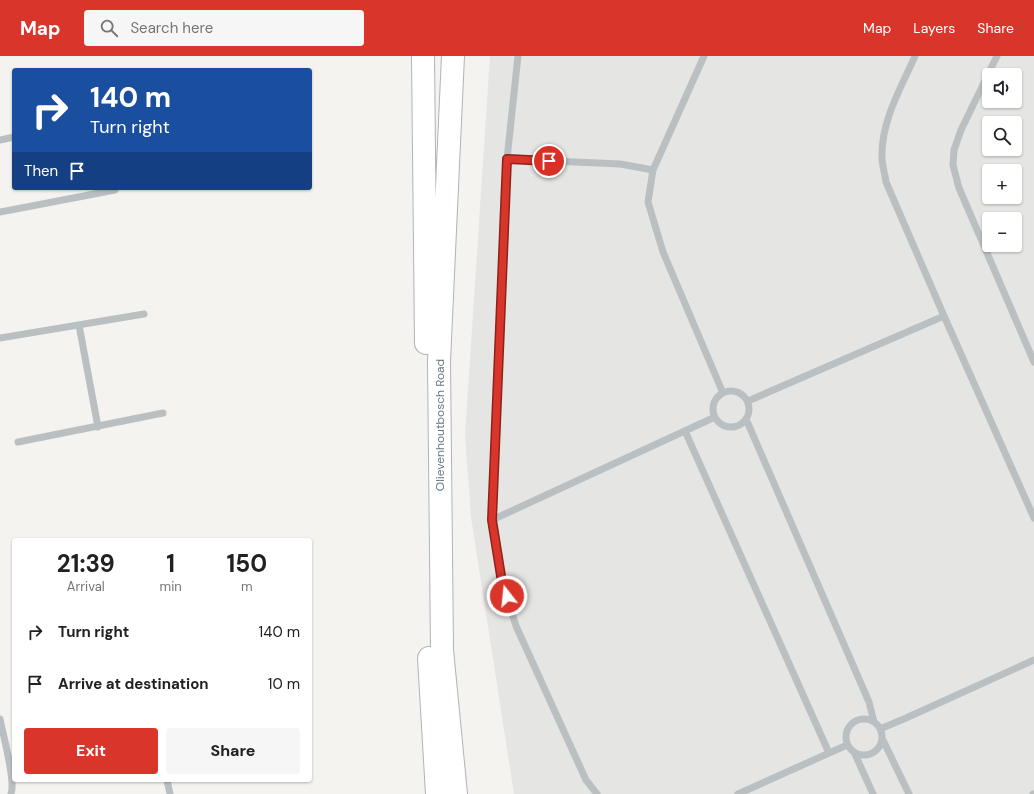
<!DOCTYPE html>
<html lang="en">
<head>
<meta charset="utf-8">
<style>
  :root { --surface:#fff; --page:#f6f6f6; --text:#202124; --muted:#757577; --accent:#da352b }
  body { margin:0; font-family:"DM Sans",sans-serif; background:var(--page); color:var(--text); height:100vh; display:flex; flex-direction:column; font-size:15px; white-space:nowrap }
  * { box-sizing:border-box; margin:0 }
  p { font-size:13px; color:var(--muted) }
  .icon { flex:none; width:22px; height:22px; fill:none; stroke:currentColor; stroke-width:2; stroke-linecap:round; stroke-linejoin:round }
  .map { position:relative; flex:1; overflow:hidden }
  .side { position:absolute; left:12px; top:482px; width:300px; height:244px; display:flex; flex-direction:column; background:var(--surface); border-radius:4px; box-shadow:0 1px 3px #0004 }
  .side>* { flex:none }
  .guide { position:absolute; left:12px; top:12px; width:300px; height:122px; border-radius:4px; box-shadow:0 1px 3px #0004; background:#1a4fa0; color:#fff; overflow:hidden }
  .tools { position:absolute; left:982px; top:12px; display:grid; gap:8px }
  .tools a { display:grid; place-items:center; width:40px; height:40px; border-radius:4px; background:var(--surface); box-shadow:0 1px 3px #0004; font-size:20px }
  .pin { position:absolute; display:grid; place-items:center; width:34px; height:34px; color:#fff; margin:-17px; border:2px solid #fff; border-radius:50%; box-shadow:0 1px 4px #0007 }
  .me { position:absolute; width:44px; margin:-22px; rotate:344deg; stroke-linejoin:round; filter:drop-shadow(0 0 3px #0008) }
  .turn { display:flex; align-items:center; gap:14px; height:84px; padding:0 12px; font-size:18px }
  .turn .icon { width:52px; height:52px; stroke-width:2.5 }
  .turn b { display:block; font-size:28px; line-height:34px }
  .then { display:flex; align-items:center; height:38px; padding:0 12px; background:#0003; gap:8px; font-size:15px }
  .eta { display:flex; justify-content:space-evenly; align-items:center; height:68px; text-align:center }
  .eta b { font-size:24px; font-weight:700; line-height:28px }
  .action { display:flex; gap:8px; margin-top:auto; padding:8px 12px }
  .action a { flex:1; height:46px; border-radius:4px; background:var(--accent); color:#fff; font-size:16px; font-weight:700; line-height:46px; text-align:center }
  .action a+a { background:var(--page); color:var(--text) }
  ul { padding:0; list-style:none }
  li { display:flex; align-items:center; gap:12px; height:52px; padding:0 12px }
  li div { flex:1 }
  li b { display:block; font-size:15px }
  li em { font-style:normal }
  header { display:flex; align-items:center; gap:24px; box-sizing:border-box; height:56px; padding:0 20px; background:var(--accent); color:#fff }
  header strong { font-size:19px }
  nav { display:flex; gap:22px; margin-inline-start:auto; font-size:14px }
  .search { width:280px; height:36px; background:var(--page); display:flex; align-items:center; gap:10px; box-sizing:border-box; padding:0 14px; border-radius:4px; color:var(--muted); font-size:15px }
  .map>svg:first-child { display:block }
  .built { fill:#e5e5e4; fill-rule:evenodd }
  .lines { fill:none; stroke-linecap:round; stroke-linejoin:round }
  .major-casing { stroke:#aeb4b7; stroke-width:24 }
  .minor { stroke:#bac0c2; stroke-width:7 }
  .major { stroke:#fff; stroke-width:22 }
  .route-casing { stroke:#8e221c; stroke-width:10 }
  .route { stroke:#da352b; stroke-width:7 }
  .labels { text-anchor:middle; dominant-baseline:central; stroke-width:4; stroke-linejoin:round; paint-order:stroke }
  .street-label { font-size:12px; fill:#647980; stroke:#fff }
</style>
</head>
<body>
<header>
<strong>Map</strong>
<div class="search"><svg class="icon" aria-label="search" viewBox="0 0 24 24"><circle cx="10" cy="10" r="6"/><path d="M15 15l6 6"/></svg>Search here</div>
<nav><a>Map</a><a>Layers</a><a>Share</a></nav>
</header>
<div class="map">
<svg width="1034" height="738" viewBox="0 0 1034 738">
  <rect width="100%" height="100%" fill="#f4f3f0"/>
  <path class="built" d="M490,0H1034V738H514L471,461L465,379ZM989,19H1015V45H989ZM989,67H1015V93H989ZM989,115H1015V141H989ZM989,163H1015V189H989Z"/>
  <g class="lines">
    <g class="major-casing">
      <path id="major" d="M423,0L426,287
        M453,0L439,305L442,594L456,738
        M429,602L437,738"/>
    </g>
    <path class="minor" d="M518,0L507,103L492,464L502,525L516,570L586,724L597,738
      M704,0L653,114L648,146L663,196L723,337
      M915,0C901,32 881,65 882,101C882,109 885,118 886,126L944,260L1034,462
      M997,0L961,74L954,94L953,109L959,132L1034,306
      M0,84L14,81
      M507,103L620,108L653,114
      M0,156L115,134
      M79,269L98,371
      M0,282L144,258
      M713 353a18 18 0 1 1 36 0a18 18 0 1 1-36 0Z
      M748,345L944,260
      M746,363L869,646L874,666
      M685,375L829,697
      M18,386L163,357
      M492,464L715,361
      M846 681a18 18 0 1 1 36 0a18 18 0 1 1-36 0Z
      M0,663C3,679 16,725 11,738
      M880,673L906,662L1034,604
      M882,682L909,738
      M854,696L873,738
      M167,724L170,738
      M738,738L847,689
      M1033,738H1034"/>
    <use href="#major" class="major"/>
  </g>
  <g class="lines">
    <g class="route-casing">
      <path id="route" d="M507,540L502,526L492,464L507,103L549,105"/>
    </g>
    <use href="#route" class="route"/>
  </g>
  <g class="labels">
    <g class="street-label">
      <text transform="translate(440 369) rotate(-90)">Olievenhoutbosch Road</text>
    </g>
  </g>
</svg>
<div class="tools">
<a><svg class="icon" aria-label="sound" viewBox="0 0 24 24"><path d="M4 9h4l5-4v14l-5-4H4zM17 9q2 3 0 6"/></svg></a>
<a><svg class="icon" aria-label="search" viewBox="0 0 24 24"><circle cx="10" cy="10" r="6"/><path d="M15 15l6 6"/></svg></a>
<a>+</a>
<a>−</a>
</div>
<div class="pin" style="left:549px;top:105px;background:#d93025"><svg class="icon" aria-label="arrive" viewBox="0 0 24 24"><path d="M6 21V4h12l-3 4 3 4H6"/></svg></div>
<svg class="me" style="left:507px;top:540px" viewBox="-20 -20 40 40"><circle r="17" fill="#da352b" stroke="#fff" stroke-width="3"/><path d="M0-11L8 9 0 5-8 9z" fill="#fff"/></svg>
<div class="guide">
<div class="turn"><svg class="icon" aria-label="right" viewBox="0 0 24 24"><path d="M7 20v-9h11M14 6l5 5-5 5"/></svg><div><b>140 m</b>Turn right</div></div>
<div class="then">Then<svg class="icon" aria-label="arrive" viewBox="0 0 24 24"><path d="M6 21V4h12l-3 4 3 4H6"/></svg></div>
</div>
<section class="side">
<div class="eta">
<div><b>21:39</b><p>Arrival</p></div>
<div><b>1</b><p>min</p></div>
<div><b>150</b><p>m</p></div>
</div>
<ul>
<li><svg class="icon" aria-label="right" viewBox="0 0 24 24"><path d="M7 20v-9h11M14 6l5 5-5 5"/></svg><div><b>Turn right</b></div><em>140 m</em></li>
<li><svg class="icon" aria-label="arrive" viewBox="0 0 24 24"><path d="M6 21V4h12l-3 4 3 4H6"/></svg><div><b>Arrive at destination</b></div><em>10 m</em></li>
</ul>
<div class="action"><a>Exit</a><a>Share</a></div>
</section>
</div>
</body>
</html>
